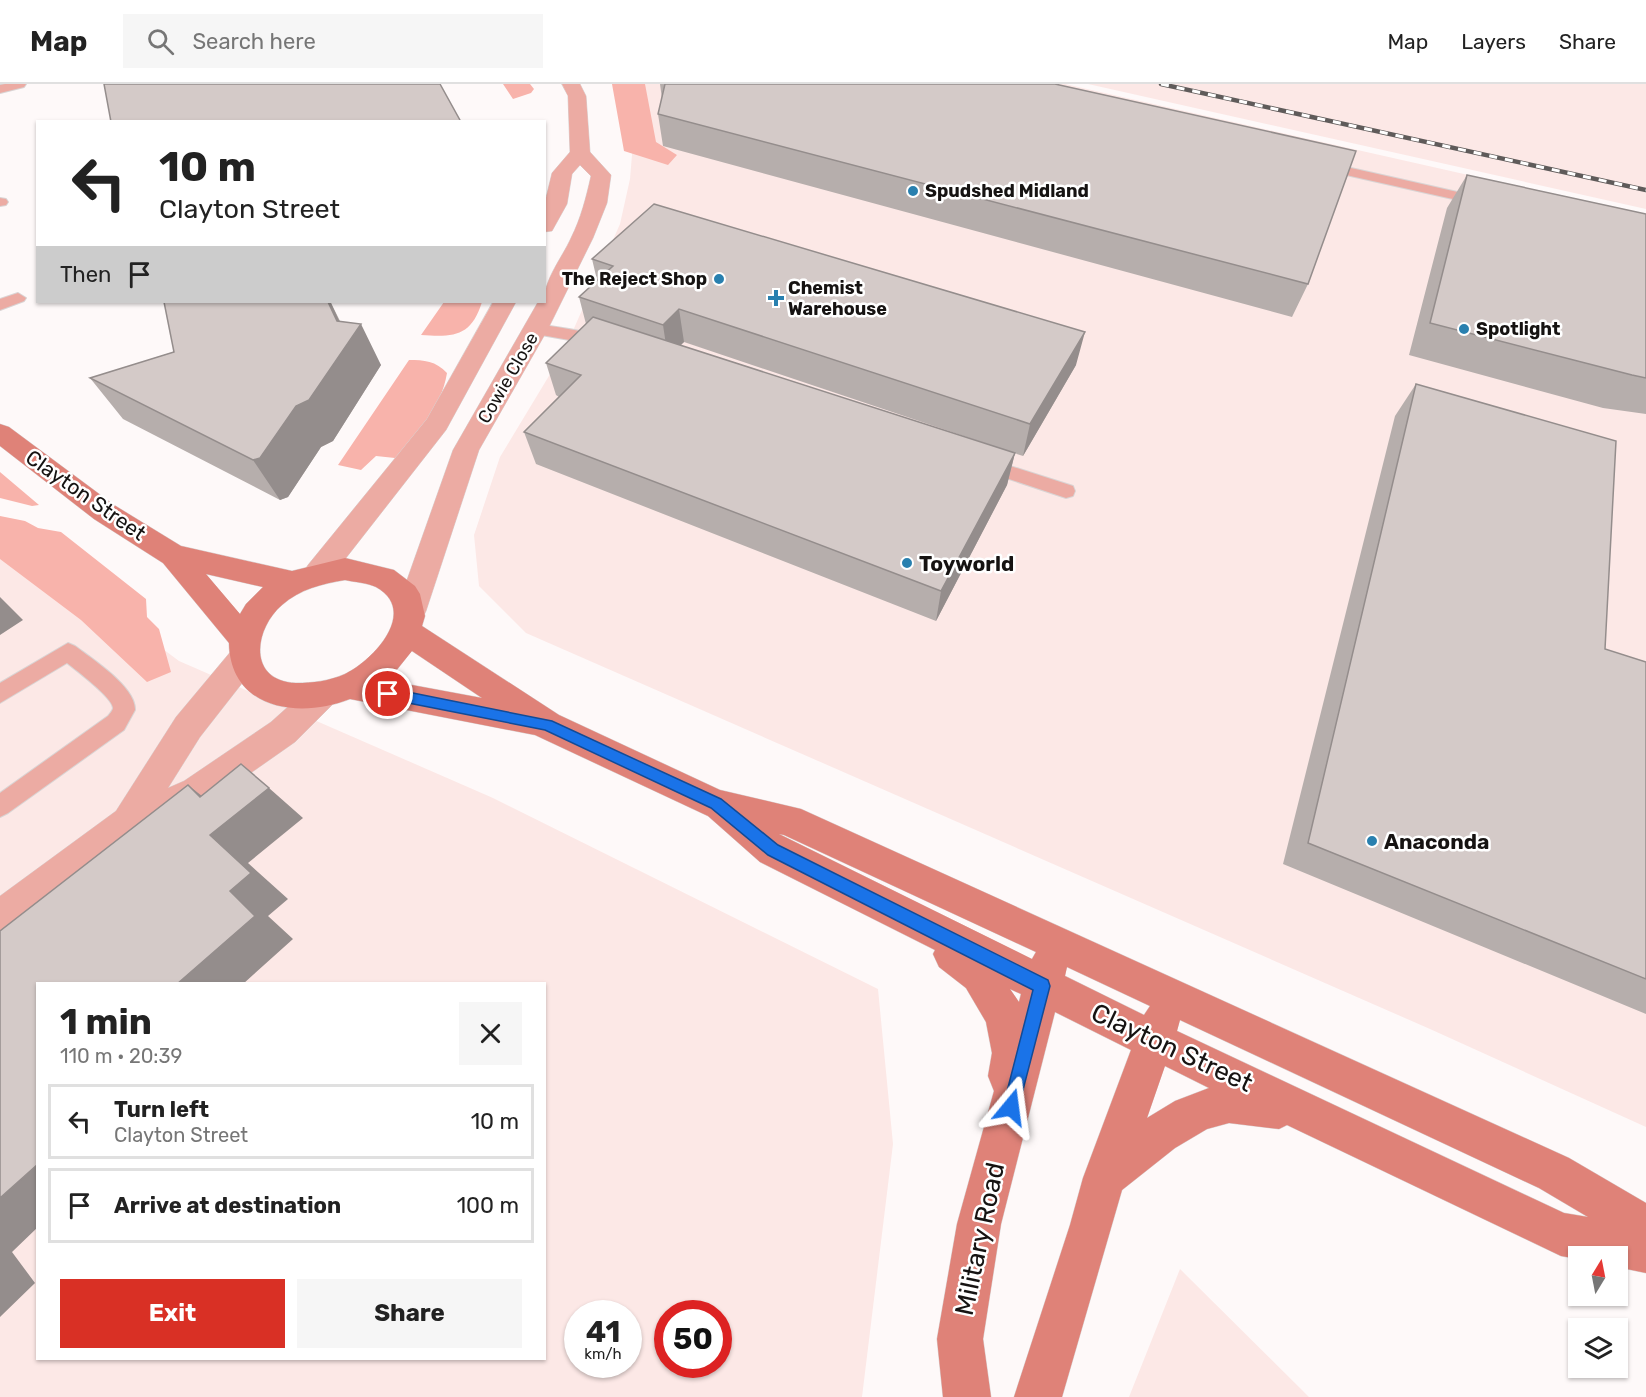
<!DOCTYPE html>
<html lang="en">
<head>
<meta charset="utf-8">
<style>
  :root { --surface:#fff; --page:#f6f6f6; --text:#222; --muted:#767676; --line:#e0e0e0; --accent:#d93025 }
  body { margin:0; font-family:Rubik,sans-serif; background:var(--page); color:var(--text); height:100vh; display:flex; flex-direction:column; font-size:22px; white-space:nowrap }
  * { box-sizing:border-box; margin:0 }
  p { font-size:20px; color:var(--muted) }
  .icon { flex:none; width:33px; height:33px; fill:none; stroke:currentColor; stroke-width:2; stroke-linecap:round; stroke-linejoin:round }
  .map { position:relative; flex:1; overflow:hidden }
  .sheet { position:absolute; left:36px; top:898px; width:510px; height:378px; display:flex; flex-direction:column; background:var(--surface); border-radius:0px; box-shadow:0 2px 4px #0004 }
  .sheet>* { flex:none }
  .banner { position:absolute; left:36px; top:36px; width:510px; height:183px; border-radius:0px; box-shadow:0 2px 4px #0004; background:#fff; color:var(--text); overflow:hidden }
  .needle { width:39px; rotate:10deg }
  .tools { position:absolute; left:1568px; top:1162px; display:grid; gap:12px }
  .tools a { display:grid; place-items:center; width:60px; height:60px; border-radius:0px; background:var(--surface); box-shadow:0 2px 4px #0004; font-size:30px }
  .speed { position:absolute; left:564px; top:1216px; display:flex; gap:12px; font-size:30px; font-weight:700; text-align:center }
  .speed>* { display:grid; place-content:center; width:78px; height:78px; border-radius:50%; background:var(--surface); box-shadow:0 2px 4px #0004; line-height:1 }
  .speed small { font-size:15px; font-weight:400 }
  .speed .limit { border:9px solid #d22; background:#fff; color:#111 }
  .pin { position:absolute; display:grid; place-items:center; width:51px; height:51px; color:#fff; margin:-26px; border:3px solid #fff; border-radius:50%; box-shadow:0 2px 6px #0007 }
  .me { position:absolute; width:66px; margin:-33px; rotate:16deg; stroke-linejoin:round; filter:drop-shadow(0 0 4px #0008) }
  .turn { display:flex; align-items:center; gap:21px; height:126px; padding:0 24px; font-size:27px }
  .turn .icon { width:78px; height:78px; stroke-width:2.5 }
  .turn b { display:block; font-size:42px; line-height:51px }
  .then { display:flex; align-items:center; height:57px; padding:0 24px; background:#0003; gap:12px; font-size:22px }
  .round { display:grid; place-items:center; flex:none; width:63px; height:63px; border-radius:0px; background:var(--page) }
  .head { display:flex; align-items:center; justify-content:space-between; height:102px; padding:0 24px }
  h1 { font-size:36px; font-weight:700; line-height:45px }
  .button { display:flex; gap:12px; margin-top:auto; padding:12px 24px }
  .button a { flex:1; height:69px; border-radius:0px; background:var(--accent); color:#fff; font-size:24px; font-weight:700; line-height:69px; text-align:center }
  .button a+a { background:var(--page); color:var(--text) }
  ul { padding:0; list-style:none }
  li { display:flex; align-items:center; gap:18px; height:75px; margin:0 12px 9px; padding:0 12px; border:3px solid var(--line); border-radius:0px }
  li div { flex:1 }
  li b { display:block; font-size:22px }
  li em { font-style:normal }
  header { display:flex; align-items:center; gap:36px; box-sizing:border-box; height:84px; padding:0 30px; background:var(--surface); border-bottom:2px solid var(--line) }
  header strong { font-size:28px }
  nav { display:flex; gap:33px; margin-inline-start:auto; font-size:21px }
  .search { width:420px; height:54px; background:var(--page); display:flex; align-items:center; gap:15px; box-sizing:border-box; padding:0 21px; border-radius:0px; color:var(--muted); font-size:22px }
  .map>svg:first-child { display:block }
  .built { fill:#fce8e6; fill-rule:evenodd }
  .green { fill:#f8b3ab }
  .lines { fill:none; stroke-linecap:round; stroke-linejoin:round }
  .lane-casing { stroke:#d9d4d4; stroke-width:2 }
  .street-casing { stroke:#d9d4d4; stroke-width:1 }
  .secondary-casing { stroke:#d9d4d4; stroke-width:1 }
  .lane { fill:#ecaba3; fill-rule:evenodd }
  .street { fill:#ecaba3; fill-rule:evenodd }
  .secondary { fill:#df8278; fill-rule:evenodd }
  .rail-casing { stroke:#5f5b5a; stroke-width:4.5 }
  .rail { stroke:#fff; stroke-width:3; stroke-dasharray:8; stroke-linecap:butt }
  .wall { fill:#b6aeac }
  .shaded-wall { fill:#948d8c }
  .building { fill:#d4cac8; stroke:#948d8c; stroke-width:1.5 }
  .route { fill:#1a73e8; stroke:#114b97; stroke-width:1.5 }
  .poi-dot { fill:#2980af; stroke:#fff; stroke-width:2 }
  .labels { text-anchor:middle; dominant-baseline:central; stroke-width:5; stroke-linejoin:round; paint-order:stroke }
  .far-poi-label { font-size:18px; font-weight:bold; fill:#161312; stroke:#fff; text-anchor:start }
  .far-street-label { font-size:18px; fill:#161312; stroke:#fff }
  .street-label { font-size:21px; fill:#161312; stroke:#fff }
  .poi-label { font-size:21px; font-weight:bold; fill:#161312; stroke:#fff; text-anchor:start }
  .near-street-label { font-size:26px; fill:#161312; stroke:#fff }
</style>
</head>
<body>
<header>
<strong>Map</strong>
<div class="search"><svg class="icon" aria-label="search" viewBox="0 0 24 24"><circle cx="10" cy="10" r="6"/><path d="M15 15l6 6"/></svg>Search here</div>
<nav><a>Map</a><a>Layers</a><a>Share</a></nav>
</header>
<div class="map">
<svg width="1646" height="1313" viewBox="0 0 1646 1313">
  <rect width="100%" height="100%" fill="#fef9f9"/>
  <path class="built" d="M628,0H1065L1646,131V1043L1430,945L526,549L479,502L474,451L500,373L564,267L620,140L630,95L634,47Z
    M1088,0H1646V125Z
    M0,461L84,506L179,577L493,714L878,905L893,1060L862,1313H0ZM38,900H544V1275H38ZM578,1230H628V1281H578ZM668,1230H718V1281H668Z
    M1180,1185L1309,1313H1129Z"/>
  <path class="green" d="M503,0H530L534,5L531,9L513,15Z
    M612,0H645L656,58L677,71L668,81L624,67Z
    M444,218H482C471,253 454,253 421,251Z
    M409,276C424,276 436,277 447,289C441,324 419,349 395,374L376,372L361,386L338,381Z
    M0,388L39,421L32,422L0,414Z
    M0,432L25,437L38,444L61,448L146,515L147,533L159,545L171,588L147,598L81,536L0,475Z"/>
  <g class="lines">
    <g class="lane-casing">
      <path id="lane" d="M5,0H26L24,3L0,9V1Z
        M1320,77L1484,114L1491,118L1484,122L1315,84L1313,81L1315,78Z
        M0,114L6,115L8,118L6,121L0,122Z
        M18,209L26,214L24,217L0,226V215Z
        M536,240C553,243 600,247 610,260L608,264L602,265L575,257L530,249L528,245L530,241Z
        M982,373L1073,402L1075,407L1073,412L1066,414L976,384L973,379L976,374Z
        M68,559L75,562C92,575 136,603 135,626L124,646L8,729L0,733V709L108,632C109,631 113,626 113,624C113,614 76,586 67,579L0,619V599Z"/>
    </g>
    <g class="street-casing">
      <path id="street" d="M562,0H580L586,12L590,68L611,91L607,119L593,154L548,245L479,366L426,527L422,535L411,539L400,535L396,527L453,366L538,218H544C544,195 562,174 571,154C581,134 586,114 591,92L580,81L572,90L567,120L552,147L544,148V122L552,89L570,68L568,12Z
        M493,218H516L446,346L328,497L318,500L308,497L303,489L308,481L427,335Z
        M243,562L254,566L259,575L254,584L200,653L168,704L184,697L271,638L311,602L322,598L333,602L338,611L333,620L295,658L208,719L140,749L13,847L0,852V812L116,727L176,633L232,566Z"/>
    </g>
    <g class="secondary-casing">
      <path id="secondary" d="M0,340L9,343L114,421L181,462L292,487L345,474L394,486L415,502L420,510L425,532L422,542L559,631L720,706L801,725L1569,1074L1646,1119V1189L1617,1183V1173H1578V1175L1561,1172L1287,1041L1279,1045L1229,1039L1207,1045L1175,1064L1122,1106L1062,1313H1014L1070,1141L1083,1094L1131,966L1055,928L1001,1140L983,1255L991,1313H943L937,1255L957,1140L994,1007L988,992L992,969L986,938L966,904L939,883L933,870L935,866L760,778L708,732L535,651L350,615C300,635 230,626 229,559L163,479L94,435L0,362ZM206,490L263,503L246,520L240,530ZM345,496C354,498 368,499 376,503C419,527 374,576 345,590C329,597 313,599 296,599C247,597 254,545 282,521C300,505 322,500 345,496ZM412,567L482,614L385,596L395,588ZM779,750L784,751L1036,868L1032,875ZM1067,883L1150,922L1144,931L1065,892ZM1010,905L1021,910L1019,918ZM1180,936L1539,1104L1588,1133L1564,1129L1177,947ZM1165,982L1209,1004L1175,1017L1147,1034Z"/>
    </g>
    <use href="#lane" class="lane"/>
    <use href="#street" class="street"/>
    <use href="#secondary" class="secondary"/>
    <g class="rail-casing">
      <path id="rail" d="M1161,0L1646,106"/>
    </g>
    <use href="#rail" class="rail"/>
  </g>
  <path class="wall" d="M660,0H1055L1308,200L1292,233L663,62L658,30L662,15Z
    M1467,91L1646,130V330L1603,324L1409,271L1447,124Z
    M592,175L1076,281L1023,372L684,258L680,261L1015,369L1007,401L936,537L536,380L524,348L559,313L556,311L546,279L586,240L579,213L597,196Z
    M331,219L340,237L381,281L333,357L321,363L288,413L280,416L123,335L90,294Z
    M1416,300L1605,565L1646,578V930L1283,780L1395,332Z"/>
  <path class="shaded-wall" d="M328,218H336L331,219L349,258L361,240L381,281L333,357L321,363L288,413L280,416L253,376L337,237Z
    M679,225L684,258L668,274L663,241Z
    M1085,248L1076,281L1023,372L1030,340Z
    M1015,369L1007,401L936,537L941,507Z
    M0,513L23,536L0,551Z
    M188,701L226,731L269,704L303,734L248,779L288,815L268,832L293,855L243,900H177L230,807L210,751L200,713Z
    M38,1080V1143L12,1168L35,1199L0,1233V1114Z"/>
  <path class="building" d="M104,0H440L461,38H111Z
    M665,0H1055L1356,67L1308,200L658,30Z
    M1467,91L1646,130V294L1632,291L1430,239Z
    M654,120L1085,248L1030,340L679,225L663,241L579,213L613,182L592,175Z
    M164,218H328L337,237L361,240L309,316L296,322L260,374L253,376L90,294L174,268Z
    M593,233L1015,369L941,507L524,348L581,291L546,279Z
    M1416,300L1616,357L1605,565L1646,578V895L1308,759Z
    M241,680L269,704L210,751L251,789L230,807L255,832L177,900H38V1080L0,1114V847L188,701L200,713Z"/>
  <path class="route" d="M388,604L552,637L721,715L778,761L1048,896L1050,902L1017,1029L1011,1031L1005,1029L1003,1023L1033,906L768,771L711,724L545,646L388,615L381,610Z"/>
  <g class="poi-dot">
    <circle cx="913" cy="107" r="6"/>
    <circle cx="719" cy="195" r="6"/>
    <path d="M773 205h6v6h6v6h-6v6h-6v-6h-6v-6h6z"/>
    <circle cx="1464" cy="245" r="6"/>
    <circle cx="907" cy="479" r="6"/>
    <circle cx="1372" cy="757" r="6"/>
  </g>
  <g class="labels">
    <g class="far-poi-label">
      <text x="925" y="107">Spudshed Midland</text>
      <text x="707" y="195" text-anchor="end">The Reject Shop</text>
      <text x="788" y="204">Chemist<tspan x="788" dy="21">Warehouse</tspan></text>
      <text x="1476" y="245">Spotlight</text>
    </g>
    <g class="far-street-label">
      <text transform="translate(508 294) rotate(-60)">Cowie Close</text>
    </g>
    <g class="street-label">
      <text transform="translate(86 411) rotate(35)">Clayton Street</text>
    </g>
    <g class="poi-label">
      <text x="919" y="479">Toyworld</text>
      <text x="1384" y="757">Anaconda</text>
    </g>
    <g class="near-street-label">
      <text transform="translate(1172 964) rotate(25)">Clayton Street</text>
      <text transform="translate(980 1155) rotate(-78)">Military Road</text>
    </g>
  </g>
</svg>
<div class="tools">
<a><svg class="needle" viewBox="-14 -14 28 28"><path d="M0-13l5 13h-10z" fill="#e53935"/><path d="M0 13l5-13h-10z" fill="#767676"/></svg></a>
<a><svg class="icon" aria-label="layers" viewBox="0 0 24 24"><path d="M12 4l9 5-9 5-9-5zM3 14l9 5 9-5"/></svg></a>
</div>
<div class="speed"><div>41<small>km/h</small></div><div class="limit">50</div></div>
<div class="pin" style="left:388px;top:610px;background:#d93025"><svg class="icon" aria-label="arrive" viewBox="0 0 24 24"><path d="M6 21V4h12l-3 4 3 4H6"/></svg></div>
<svg class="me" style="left:1011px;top:1023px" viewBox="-20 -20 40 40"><path d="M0-17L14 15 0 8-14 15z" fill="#1a73e8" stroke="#fff" stroke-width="4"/></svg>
<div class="banner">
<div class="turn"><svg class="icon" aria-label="left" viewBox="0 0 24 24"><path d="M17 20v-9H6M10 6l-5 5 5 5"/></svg><div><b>10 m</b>Clayton Street</div></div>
<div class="then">Then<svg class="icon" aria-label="arrive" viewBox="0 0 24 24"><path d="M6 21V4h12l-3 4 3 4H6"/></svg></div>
</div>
<section class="sheet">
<div class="head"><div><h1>1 min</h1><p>110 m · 20:39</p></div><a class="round"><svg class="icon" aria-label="close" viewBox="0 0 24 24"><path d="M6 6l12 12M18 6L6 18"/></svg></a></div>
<ul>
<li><svg class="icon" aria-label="left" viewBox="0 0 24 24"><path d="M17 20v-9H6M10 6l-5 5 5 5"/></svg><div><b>Turn left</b><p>Clayton Street</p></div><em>10 m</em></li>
<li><svg class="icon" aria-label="arrive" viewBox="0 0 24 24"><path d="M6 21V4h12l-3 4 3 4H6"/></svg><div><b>Arrive at destination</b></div><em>100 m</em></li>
</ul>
<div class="button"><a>Exit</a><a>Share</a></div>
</section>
</div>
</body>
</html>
